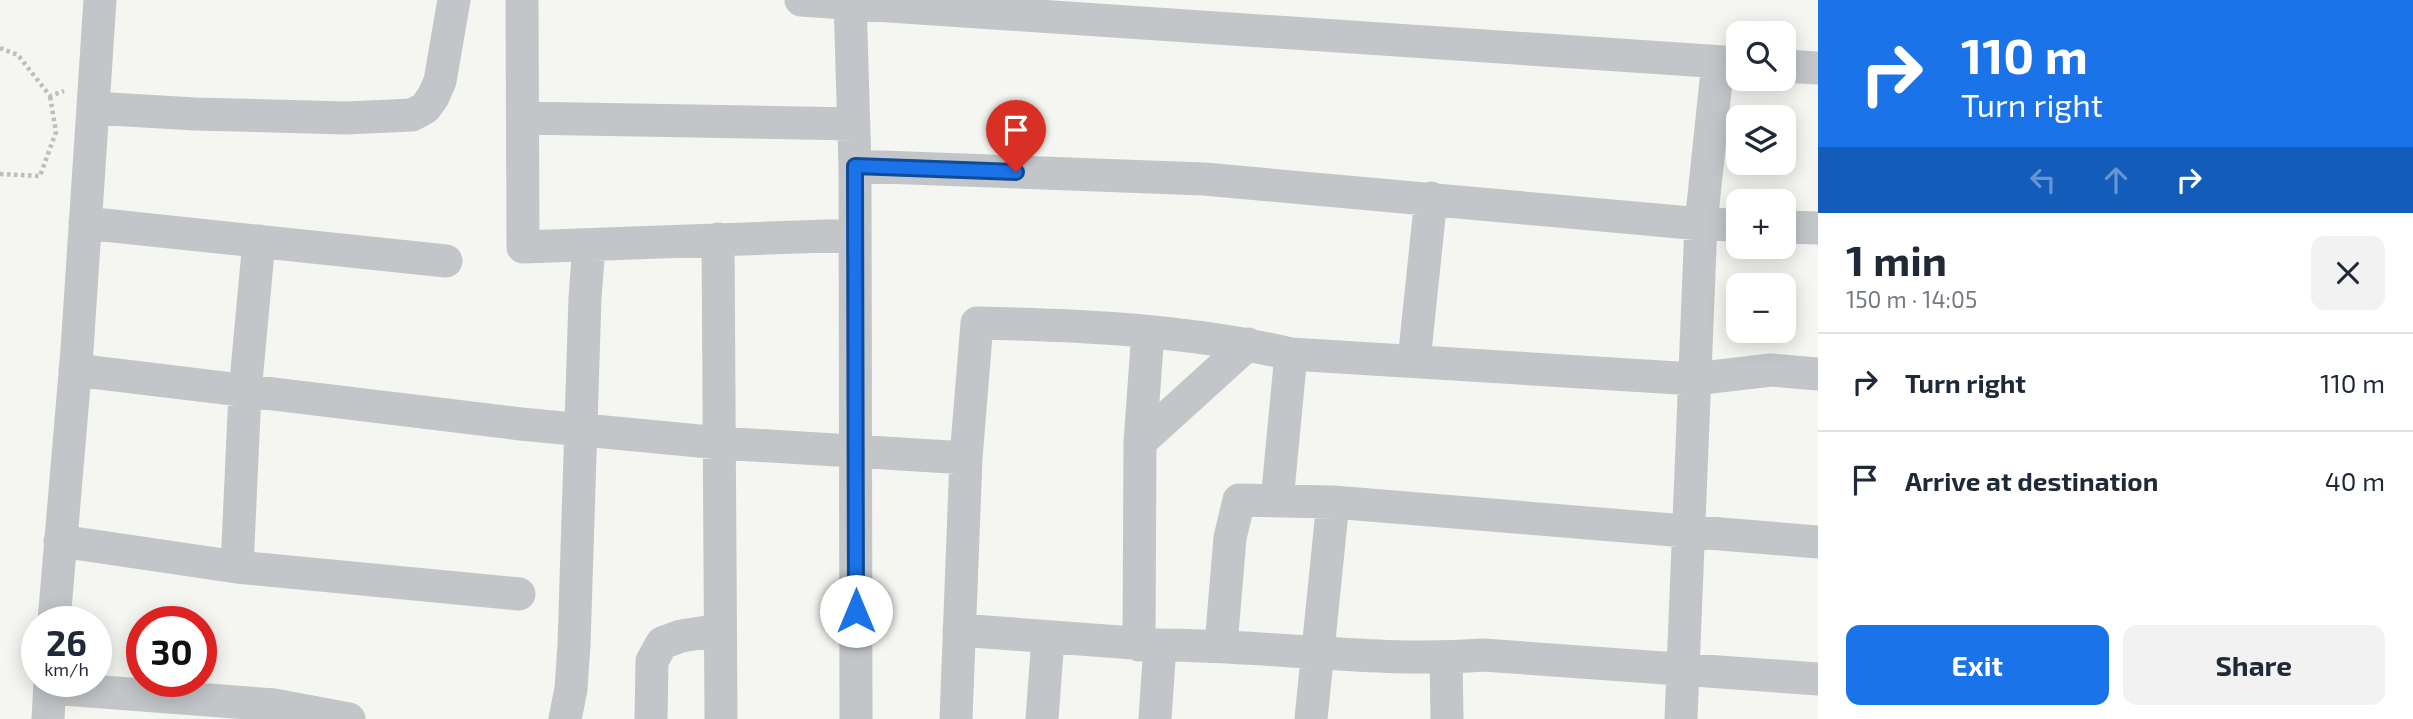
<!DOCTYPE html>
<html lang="en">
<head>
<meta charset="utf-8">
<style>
  :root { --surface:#fff; --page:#f2f2f3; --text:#1f2937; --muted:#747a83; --line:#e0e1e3; --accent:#1a73e8 }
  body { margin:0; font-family:"Exo 2",sans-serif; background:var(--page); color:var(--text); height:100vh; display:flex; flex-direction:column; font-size:26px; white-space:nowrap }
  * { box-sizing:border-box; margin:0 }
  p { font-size:23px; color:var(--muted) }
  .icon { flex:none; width:38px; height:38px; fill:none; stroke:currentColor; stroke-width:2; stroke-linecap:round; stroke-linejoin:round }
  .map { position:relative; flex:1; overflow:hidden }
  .details { display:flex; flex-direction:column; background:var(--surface); width:595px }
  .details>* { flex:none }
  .hud { background:#1a73e8; color:#fff; overflow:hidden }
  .buttons { position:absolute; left:1726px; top:21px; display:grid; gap:14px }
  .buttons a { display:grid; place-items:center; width:70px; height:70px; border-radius:14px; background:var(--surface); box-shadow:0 4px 18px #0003; font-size:35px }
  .speed { position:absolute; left:21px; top:606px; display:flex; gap:14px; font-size:35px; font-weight:700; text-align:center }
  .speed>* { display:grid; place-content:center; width:91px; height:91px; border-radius:50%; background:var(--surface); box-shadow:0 4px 18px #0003; line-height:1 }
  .speed small { font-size:18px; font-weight:400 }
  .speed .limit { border:10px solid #d22; background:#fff; color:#111 }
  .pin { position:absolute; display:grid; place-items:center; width:60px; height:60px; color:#fff; margin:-72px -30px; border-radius:50% 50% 50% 0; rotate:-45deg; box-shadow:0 0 7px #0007 }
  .pin .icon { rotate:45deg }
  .me { position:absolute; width:77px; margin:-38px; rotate:0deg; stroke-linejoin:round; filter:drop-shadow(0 0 5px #0008) }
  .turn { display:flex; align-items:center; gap:24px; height:147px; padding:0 28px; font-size:32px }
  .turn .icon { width:91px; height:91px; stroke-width:2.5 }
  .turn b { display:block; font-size:49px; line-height:60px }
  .lanes { display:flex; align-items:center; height:66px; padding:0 28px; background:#0003; justify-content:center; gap:35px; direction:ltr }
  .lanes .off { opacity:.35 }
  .round { display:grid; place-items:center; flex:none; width:74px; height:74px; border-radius:14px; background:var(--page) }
  .headline { display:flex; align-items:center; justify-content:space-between; height:119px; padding:0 28px }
  h1 { font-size:42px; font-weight:700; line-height:52px }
  .action { display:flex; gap:14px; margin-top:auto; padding:14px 28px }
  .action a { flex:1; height:80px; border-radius:14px; background:var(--accent); color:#fff; font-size:28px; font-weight:700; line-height:80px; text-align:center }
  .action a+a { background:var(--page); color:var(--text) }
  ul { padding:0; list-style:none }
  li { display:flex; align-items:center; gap:21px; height:98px; padding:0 28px; border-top:2px solid var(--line) }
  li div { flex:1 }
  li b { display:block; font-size:26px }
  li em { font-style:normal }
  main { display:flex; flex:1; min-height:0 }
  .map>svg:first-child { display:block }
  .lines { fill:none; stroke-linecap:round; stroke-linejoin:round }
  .path { stroke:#bcbec0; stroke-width:4.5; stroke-dasharray:3.5 3.5; stroke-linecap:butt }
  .minor { stroke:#c2c6c9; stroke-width:33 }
  .route-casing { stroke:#114b97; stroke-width:18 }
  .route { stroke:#1a73e8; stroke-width:12 }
</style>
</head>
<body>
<main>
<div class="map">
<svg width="1818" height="719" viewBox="0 0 1818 719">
  <rect width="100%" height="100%" fill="#f5f5f1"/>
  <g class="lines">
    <path class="path" d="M0,48L18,55L50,96L64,91
      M0,174L40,176L56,132L50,96"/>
    <path class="minor" d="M522,0L523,247L854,235
      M801,0L1738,63
      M850,0L855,166L856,719
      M1783,66L1818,68
      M93,108L195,114L346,118L412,115L425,108L433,97L440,81L454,0
      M523,118L854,124
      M855,166L1204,179L1701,224L1738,225
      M85,223L446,261
      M1783,227L1818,228
      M718,239L721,719
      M259,241L245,392L237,567L519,594
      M1414,361L1431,198
      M75,370L521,424L720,443L966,458
      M1140,442L1248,344
      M1277,501L1291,354
      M60,541L237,567
      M54,621L77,350L100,0
      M959,630L1160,645L1155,719
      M1139,645L1140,442L1148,332
      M1160,645C1268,645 1375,663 1483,655L1818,679
      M1221,645L1230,538L1239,500L1333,502L1818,542
      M1446,658L1447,719
      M50,688L274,705L349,719
      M48,719L50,681
      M565,719L571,689L574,645L585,298L589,245
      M651,719L652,661L662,643L681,636L720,630
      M956,719L966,458L977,323C1082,325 1188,330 1291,354L1694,379L1771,370L1818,374
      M1042,719L1048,638
      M1311,719L1333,502
      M1681,719L1701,224L1718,62"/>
  </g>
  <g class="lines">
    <g class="route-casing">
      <path id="route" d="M856,611L855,166L1016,172"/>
    </g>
    <use href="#route" class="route"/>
  </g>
</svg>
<div class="buttons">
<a><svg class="icon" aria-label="search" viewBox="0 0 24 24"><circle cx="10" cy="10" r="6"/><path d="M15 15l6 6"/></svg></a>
<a><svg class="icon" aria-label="layers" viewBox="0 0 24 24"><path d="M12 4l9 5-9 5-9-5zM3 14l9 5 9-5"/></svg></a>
<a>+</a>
<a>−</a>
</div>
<div class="speed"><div>26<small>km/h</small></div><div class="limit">30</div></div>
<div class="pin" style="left:1016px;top:172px;background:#d93025"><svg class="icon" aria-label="arrive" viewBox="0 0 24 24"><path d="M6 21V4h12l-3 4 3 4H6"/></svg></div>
<svg class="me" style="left:856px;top:611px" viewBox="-20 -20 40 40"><circle r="19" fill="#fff"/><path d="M0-13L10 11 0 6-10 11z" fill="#1a73e8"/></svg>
</div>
<section class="details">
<div class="hud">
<div class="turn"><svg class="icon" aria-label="right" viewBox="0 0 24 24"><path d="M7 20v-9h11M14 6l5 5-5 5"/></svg><div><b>110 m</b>Turn right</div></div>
<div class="lanes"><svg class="icon off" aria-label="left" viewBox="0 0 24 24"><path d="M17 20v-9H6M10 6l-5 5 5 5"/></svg><svg class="icon off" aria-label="ahead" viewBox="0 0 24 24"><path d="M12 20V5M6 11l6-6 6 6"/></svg><svg class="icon" aria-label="right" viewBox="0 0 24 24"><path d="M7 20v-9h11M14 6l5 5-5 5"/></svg></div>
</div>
<div class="headline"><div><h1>1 min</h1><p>150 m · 14:05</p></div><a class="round"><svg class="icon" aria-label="close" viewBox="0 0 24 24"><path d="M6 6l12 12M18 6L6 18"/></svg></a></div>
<ul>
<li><svg class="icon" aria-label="right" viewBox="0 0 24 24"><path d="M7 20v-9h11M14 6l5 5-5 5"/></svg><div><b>Turn right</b></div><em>110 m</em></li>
<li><svg class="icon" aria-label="arrive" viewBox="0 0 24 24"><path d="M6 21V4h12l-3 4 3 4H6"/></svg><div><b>Arrive at destination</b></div><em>40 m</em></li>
</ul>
<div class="action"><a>Exit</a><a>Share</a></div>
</section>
</main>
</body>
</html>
